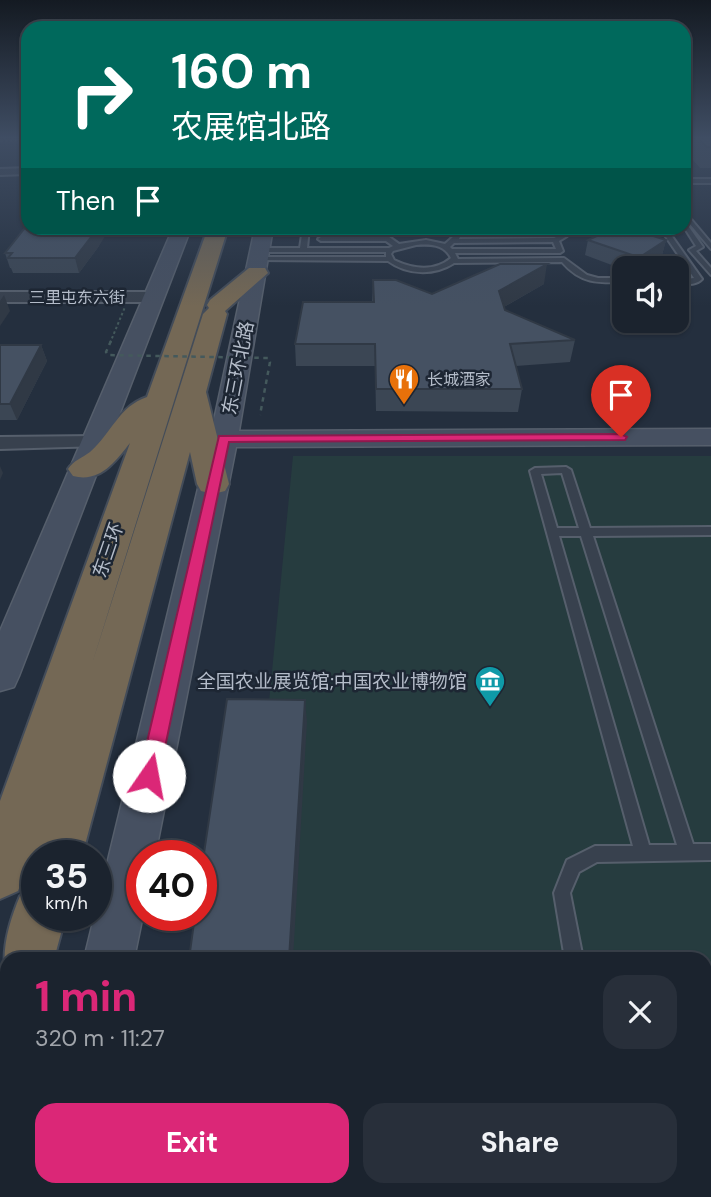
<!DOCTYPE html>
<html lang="en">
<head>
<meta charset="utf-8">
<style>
  :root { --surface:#1b232e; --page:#282f3a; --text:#f1f3f6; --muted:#a0a4aa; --line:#39404a; --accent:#db2777 }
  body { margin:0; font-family:"DM Sans","Noto Sans SC",sans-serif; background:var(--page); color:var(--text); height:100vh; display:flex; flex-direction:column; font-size:26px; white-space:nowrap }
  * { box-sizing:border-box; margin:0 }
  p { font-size:23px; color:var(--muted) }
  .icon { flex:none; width:38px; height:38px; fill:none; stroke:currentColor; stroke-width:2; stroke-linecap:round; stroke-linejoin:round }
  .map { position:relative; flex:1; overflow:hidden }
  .panel { position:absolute; left:0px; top:952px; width:712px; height:245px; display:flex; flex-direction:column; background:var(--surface); border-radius:21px 21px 0 0; box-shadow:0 2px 5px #0004,0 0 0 2px var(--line) }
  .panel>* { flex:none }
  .guide { position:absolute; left:21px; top:21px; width:670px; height:214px; border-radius:21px; box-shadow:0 2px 5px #0004,0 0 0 2px var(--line); background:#00695c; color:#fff; overflow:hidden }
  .buttons { position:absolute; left:612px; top:256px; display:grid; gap:14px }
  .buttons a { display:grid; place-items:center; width:77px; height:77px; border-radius:14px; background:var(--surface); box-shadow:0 2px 5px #0004,0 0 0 2px var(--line); font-size:35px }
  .speed { position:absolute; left:21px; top:840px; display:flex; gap:14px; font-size:35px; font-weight:700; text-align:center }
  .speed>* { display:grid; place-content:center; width:91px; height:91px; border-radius:50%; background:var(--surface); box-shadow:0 2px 5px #0004,0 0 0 2px var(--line); line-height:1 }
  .speed small { font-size:18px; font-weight:400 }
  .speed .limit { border:10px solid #d22; background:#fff; color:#111 }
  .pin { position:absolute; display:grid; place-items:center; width:60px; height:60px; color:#fff; margin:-72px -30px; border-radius:50% 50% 50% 0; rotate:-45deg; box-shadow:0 0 7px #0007 }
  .pin .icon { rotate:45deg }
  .me { position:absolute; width:77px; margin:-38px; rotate:12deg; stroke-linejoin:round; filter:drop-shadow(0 0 5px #0008) }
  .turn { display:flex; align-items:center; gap:24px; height:147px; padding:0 35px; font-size:32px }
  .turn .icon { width:91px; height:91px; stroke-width:2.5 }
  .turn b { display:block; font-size:49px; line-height:60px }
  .then { display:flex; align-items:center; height:66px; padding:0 35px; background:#0003; gap:14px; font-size:26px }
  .round { display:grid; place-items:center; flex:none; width:74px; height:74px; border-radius:21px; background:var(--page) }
  .overview { display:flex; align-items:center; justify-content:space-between; height:119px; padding:0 35px }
  h1 { font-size:42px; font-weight:700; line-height:52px; color:var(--accent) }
  .button { display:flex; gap:14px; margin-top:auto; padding:14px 35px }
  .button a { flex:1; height:80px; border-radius:21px; background:var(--accent); color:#fff; font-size:28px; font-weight:700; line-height:80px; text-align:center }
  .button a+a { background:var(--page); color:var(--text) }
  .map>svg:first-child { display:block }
  .green { fill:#263c3f }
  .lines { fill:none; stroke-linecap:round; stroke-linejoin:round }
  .lane-casing { stroke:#565f6c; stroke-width:4 }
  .street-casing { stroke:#565f6c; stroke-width:4 }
  .secondary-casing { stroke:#565f6c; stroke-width:3 }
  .highway-casing { stroke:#434c59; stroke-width:4 }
  .path { stroke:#44595c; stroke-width:2; stroke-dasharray:2.5 2.5; stroke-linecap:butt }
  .lane { fill:#38414e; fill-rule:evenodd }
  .street { fill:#38414e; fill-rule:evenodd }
  .secondary { fill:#465061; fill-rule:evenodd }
  .highway { fill:#746855; fill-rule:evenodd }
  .path-bridge-far1 { stroke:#44595c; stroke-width:2; stroke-dasharray:2.5 2.5; stroke-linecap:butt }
  .path-bridge { stroke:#44595c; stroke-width:2.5; stroke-dasharray:4.5 4.5; stroke-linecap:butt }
  .wall { fill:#3b4654 }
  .shaded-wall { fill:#303945 }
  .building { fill:#455162; stroke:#303945; stroke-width:2 }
  .route { fill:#db2777; stroke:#8e194d; stroke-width:2 }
  .labels { text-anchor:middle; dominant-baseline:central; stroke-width:5; stroke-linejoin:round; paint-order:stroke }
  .far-street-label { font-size:16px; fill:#b4bcc9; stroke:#1d2633 }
  .far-poi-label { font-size:16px; fill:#b4bcc9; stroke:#1d2633; text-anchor:start }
  .street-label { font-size:19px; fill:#b4bcc9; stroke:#1d2633 }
  .poi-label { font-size:19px; fill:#b4bcc9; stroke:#1d2633; text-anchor:end }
</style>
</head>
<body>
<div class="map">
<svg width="711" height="1197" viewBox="0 0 711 1197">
  <rect width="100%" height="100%" fill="#242f3e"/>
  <path class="green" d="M293,456H711V1197H364V1194L221,1193L222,1190H705V959H244Z"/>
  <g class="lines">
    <g class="lane-casing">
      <path id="lane" d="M684,176L688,179H711V183H686L684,182Z
        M684,211L711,243V249L684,217Z
        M684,220L703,247L696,251L711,268V275L689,250L696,246L684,227Z
        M303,228H309L307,248H389L393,246L386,241H321L318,239L321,237H380L378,233C403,223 436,225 461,234L459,239L554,238L560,235L557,228H563L567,236L559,241L563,251L560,253H455L458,259L564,258L587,275L598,278H625V282C598,283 581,284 562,262L454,263C434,276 407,275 388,261L258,260L257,259L260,257H386V252H262L259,250L262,248H300ZM420,229L454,236L445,244L426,240L399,244L385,234L399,230ZM553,242L556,249H452L450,247L454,243ZM416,245C430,244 444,244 451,258C434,272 413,269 394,260L391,254L393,251Z
        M660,228H666L702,279C695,286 686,284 677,284V280L694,278Z
        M566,467L571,470L590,528L711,527V535L593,536L693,844H711V860L597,862L579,872L570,893L583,959H565L554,893L567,860L595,846H633L530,471L535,468ZM562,473L579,528H557L541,474ZM559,536H581L677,845H649Z"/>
    </g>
    <g class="street-casing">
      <path id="street" d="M28,168V174L0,175V169Z
        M0,292H154L162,297L154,302H0Z
        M95,436L105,442L102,446L0,449V437Z"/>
    </g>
    <g class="secondary-casing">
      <path id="secondary" d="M173,228H191L19,676L14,687L0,691V631Z
        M255,228H273L239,431L711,429V445L236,447L155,856H142L143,915L134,959H84L210,439Z
        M27,1190H89L88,1197H26Z"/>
    </g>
    <g class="highway-casing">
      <path id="highway" d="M208,228H228L92,664L203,314L209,308L207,305L210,300L249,268H265L268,273L225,311L227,314L206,392L229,484L225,491L213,494L201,491L197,484L190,452L82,856H37V871L31,857L18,891L0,899V801L130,443C115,462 100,483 73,476L68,469C74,460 82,458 90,452C111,434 119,406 147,397Z
        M37,889V915H66L54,959H7V979C0,953 9,922 20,896Z
        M7,994V1075L0,1078V997Z"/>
    </g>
    <path class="path" d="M0,141L28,140"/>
    <use href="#lane" class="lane"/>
    <use href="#street" class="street"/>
    <use href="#secondary" class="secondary"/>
    <use href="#highway" class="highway"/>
    <path class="path-bridge-far1" d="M110,343L125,307"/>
    <path class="path-bridge" d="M111,341L106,352L108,355L268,358L270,362L260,415"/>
  </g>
  <path class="wall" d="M684,139H711V168H700L685,151L688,139Z
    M574,228H642L636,230L666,240L662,255L643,268H625V270L585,255L588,240L598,235Z
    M99,246L79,273H13L11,268H10L5,253Z
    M373,280L432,294L544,284L504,307L505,310L575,340L570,362L516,366L522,389L518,412L376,411L375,366H296L295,344L372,302Z
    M0,345H41L47,361L17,420H0Z"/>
  <path class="shaded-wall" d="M98,228H110L99,246L79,273L75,258Z
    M666,240L662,255L643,268H640L643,255Z
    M547,264L544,284L495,312L499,291Z
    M4,295L10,311L0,326V301Z
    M41,345L47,361L17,420L10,404Z
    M0,466L3,473L0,480Z
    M305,700L307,722L293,959H289Z
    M275,1190H280V1197H275Z"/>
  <path class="building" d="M699,139H711V147H707Z
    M28,224V228H98L75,258H8L12,253H5Z
    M614,228H628L666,240L643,255H632L588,240Z
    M500,264H547L499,291L505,310L575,340L510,344L522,389H376L375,344H295L303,302H374L373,280H396L432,294Z
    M0,345H41L10,404H0Z
    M227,699L305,700L289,959H189L195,915H201V873Z
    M154,1190H275V1197H153Z"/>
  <linearGradient id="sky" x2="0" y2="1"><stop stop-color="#141a22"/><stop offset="0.45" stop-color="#3f4d63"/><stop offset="1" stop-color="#3f4d63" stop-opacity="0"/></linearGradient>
  <rect width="711" height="306" fill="url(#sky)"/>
  <path class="route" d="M621,434L627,437L625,440L229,442L159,776L156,782L149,785L142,782L139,776L219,436Z"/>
  <defs>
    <g id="restaurant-pin" transform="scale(1.575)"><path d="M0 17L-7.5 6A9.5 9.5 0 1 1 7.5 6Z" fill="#e8710a" stroke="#1d2633"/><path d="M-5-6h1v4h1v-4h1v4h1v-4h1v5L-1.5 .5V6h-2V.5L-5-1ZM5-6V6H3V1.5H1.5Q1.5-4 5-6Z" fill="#fff"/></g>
    <g id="museum-pin" transform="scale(1.575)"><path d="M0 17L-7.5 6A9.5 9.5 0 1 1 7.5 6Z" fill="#0f9aa8" stroke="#1d2633"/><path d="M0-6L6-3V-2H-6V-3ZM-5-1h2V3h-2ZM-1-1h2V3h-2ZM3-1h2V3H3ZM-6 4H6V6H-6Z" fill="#fff"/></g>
  </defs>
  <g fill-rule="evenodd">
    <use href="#restaurant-pin" x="404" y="379"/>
    <use href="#museum-pin" x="490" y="681"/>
  </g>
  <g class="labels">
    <g class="far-street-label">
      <text x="77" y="297">三里屯东六街</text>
    </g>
    <g class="far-poi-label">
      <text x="427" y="379">长城酒家</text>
    </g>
    <g class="street-label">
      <text transform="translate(238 368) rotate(-79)">东三环北路</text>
      <text transform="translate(108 550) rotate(-71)">东三环</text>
    </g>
    <g class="poi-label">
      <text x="467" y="681">全国农业展览馆;中国农业博物馆</text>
    </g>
  </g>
</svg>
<div class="buttons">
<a><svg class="icon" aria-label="sound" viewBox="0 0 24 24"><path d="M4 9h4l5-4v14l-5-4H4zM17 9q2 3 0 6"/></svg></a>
</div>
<div class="speed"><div>35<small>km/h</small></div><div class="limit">40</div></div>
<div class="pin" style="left:621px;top:437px;background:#d93025"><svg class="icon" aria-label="arrive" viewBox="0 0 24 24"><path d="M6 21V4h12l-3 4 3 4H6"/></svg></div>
<svg class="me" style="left:149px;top:776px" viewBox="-20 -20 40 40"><circle r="19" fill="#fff"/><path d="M0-13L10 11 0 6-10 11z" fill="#db2777"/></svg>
<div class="guide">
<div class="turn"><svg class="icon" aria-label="right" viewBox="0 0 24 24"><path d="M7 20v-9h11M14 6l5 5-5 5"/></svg><div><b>160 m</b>农展馆北路</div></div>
<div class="then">Then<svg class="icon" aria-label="arrive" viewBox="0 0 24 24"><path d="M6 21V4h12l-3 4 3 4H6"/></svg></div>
</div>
<section class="panel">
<div class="overview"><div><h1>1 min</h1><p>320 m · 11:27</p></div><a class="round"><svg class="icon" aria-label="close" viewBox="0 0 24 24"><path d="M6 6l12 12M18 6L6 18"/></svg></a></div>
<div class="button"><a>Exit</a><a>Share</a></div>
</section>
</div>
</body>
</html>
